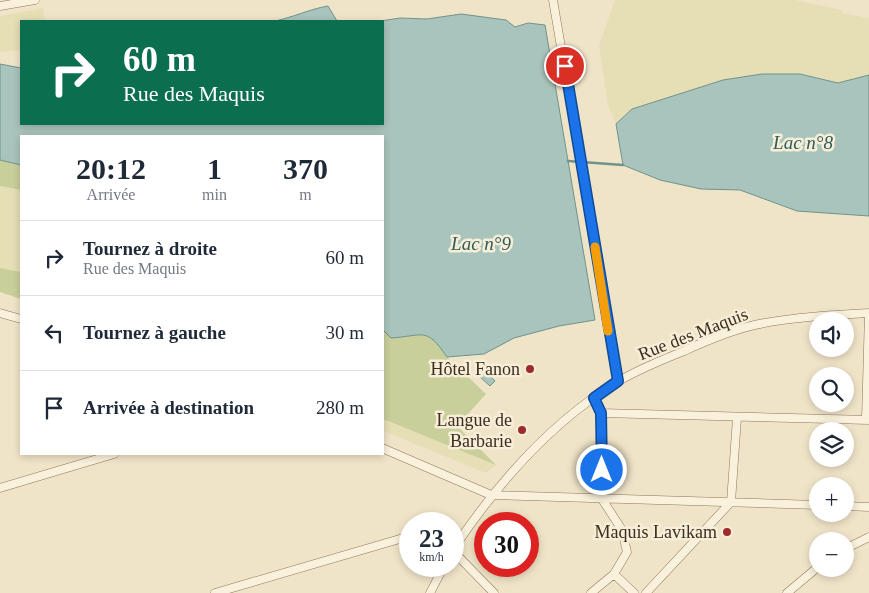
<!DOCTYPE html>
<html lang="fr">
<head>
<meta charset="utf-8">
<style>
  :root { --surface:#fff; --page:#f6f6f7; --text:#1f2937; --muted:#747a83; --line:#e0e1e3 }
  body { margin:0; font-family:Georgia,serif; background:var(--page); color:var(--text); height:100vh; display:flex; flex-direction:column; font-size:19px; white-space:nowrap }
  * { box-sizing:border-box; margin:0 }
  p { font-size:16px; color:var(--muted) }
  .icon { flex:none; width:28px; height:28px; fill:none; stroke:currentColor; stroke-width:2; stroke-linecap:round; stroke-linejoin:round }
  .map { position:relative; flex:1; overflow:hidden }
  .side { position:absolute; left:20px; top:135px; width:364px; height:320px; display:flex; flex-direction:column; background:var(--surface); border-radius:0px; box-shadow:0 2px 8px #0003 }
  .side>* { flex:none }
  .guide { position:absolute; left:20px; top:20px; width:364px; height:105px; border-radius:0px; box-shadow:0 2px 8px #0003; background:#0b6e4f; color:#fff; overflow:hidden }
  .tools { position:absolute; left:809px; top:312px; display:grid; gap:10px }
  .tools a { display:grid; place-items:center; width:45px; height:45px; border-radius:50%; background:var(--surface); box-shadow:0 2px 8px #0003; font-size:25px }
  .speed { position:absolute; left:399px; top:512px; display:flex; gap:10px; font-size:25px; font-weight:700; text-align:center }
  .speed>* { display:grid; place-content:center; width:65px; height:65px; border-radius:50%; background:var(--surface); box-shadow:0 2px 8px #0003; line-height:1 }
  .speed small { font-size:12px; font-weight:400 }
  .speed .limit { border:8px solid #d22; background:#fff; color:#111 }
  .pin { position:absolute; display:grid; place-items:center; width:42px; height:42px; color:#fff; margin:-21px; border:2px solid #fff; border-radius:50%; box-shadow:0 1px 5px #0007 }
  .me { position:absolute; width:55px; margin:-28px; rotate:0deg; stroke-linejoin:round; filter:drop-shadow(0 0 4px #0008) }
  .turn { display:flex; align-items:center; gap:18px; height:105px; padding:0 20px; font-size:22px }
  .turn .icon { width:65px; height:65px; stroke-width:2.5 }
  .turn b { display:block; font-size:35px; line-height:42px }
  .eta { display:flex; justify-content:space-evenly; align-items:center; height:85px; text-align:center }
  .eta b { font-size:30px; font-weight:800; line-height:35px }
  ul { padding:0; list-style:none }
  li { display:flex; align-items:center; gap:15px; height:75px; padding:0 20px; border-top:1px solid var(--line) }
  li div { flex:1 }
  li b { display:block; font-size:19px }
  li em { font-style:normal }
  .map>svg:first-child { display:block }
  .farmland { fill:#e6deb5 }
  .green { fill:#c9cf9b }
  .water { fill:#a9c4bc; stroke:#6f938a }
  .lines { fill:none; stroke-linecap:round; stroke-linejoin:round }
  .stream { stroke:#6f938a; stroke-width:2.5 }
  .minor-casing { stroke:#8d765c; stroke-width:9 }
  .minor { stroke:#faf1dc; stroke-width:8 }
  .route-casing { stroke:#114b97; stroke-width:12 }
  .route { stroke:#1a73e8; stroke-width:9 }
  .slow { stroke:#f59e0b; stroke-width:9 }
  .poi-dot { fill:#9e2a2b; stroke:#f7eed8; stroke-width:2 }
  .labels { text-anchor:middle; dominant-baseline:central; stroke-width:5; stroke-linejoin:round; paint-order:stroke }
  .street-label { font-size:18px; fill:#3d2e20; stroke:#f7eed8 }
  .poi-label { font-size:18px; fill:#3d2e20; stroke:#f7eed8; text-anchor:end }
  .water-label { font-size:19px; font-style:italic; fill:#2f5d5a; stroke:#f7eed8 }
</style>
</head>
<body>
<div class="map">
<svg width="869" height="593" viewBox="0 0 869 593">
  <rect width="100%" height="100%" fill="#f0e4c8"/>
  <path class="farmland" d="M615,0H795L842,10L841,13L869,18V75L838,83L817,77L762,74L723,80L632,109L616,124L608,105L599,46Z
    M43,8L45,21H21V50L0,52V16Z
    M0,186L21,190V272L0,268Z
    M382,419L496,465L486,473L383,431Z"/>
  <path class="green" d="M0,160L21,165V190L0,186Z
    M0,268L21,272V299L0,292Z
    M382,330L392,338L407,337L418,333L434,338L447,357L486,394L457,426L496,465L383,419Z"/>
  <path class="water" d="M328,6L337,21H275C294,17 310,9 328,6Z
    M461,14L506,20L515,27L528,23L545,25L595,320L559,326L514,338L484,354L447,357C426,326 424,336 391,338L383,330L382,136H21V165L0,160V64L21,68V124H382V21H380L400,18L427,19Z
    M762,74H800L838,83L869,75V216L797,211L740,190L701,189L660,180L623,165L616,124L632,109L723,80Z
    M484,370L495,381L490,386L479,376Z"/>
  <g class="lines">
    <path class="stream" d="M568,161L623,165"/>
    <g class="minor-casing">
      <path id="minor" d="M553,0L618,381
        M0,6L35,0
        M0,313L21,319
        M601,413L869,420
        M866,420L869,313
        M382,448L491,495L818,505
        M0,488L114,454
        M845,506L869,507
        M845,549L869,537
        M452,550L494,593
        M452,551C496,485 550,422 619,381C639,369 662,360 684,351C708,340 734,329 759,324C795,317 832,315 869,313
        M614,574L634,593
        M215,593L410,536
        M430,593L444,566
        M591,593L614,574L627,552L622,530L602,499L601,413L594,398
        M646,593L731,502L737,418
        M787,593L818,567"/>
    </g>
    <use href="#minor" class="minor"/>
  </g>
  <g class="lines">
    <g class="route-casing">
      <path id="route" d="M565,66L618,381L594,398L601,413L602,470"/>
    </g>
    <use href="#route" class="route"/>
    <path class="slow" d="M595,247L608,331"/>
  </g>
  <g class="poi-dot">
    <circle cx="530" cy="369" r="5"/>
    <circle cx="522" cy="430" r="5"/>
    <circle cx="727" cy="532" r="5"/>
  </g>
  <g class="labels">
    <g class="street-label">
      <text transform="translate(693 334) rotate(-21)">Rue des Maquis</text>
    </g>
    <g class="poi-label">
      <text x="520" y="369">Hôtel Fanon</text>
      <text x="512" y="420">Langue de<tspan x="512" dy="21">Barbarie</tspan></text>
      <text x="717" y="532">Maquis Lavikam</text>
    </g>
    <g class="water-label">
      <text x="803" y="142">Lac n°8</text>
      <text x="481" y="243">Lac n°9</text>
    </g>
  </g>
</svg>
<div class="tools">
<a><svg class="icon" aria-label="sound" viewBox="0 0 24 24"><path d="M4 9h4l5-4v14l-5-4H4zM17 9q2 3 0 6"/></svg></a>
<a><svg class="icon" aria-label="search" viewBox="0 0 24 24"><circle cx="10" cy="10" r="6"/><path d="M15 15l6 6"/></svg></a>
<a><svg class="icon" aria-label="layers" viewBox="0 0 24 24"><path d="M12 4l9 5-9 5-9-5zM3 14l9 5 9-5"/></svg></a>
<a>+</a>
<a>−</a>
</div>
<div class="speed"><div>23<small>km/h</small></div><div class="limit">30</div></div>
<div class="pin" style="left:565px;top:66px;background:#d93025"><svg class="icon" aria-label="arrive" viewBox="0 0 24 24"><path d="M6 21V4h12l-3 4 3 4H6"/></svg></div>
<svg class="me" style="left:602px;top:470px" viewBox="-20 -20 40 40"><circle r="17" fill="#1a73e8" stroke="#fff" stroke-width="3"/><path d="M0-11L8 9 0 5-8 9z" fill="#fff"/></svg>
<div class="guide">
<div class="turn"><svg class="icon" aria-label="right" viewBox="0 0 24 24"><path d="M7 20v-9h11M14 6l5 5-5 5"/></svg><div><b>60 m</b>Rue des Maquis</div></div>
</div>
<section class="side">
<div class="eta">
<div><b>20:12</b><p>Arrivée</p></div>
<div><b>1</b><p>min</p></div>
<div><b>370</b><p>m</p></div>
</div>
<ul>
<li><svg class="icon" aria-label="right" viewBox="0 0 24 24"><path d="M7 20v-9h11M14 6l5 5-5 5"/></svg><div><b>Tournez à droite</b><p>Rue des Maquis</p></div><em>60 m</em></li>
<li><svg class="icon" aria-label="left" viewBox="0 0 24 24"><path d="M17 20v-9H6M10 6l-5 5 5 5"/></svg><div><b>Tournez à gauche</b></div><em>30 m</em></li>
<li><svg class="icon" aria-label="arrive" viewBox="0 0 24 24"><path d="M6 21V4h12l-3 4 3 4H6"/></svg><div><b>Arrivée à destination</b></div><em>280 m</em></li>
</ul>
</section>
</div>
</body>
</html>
